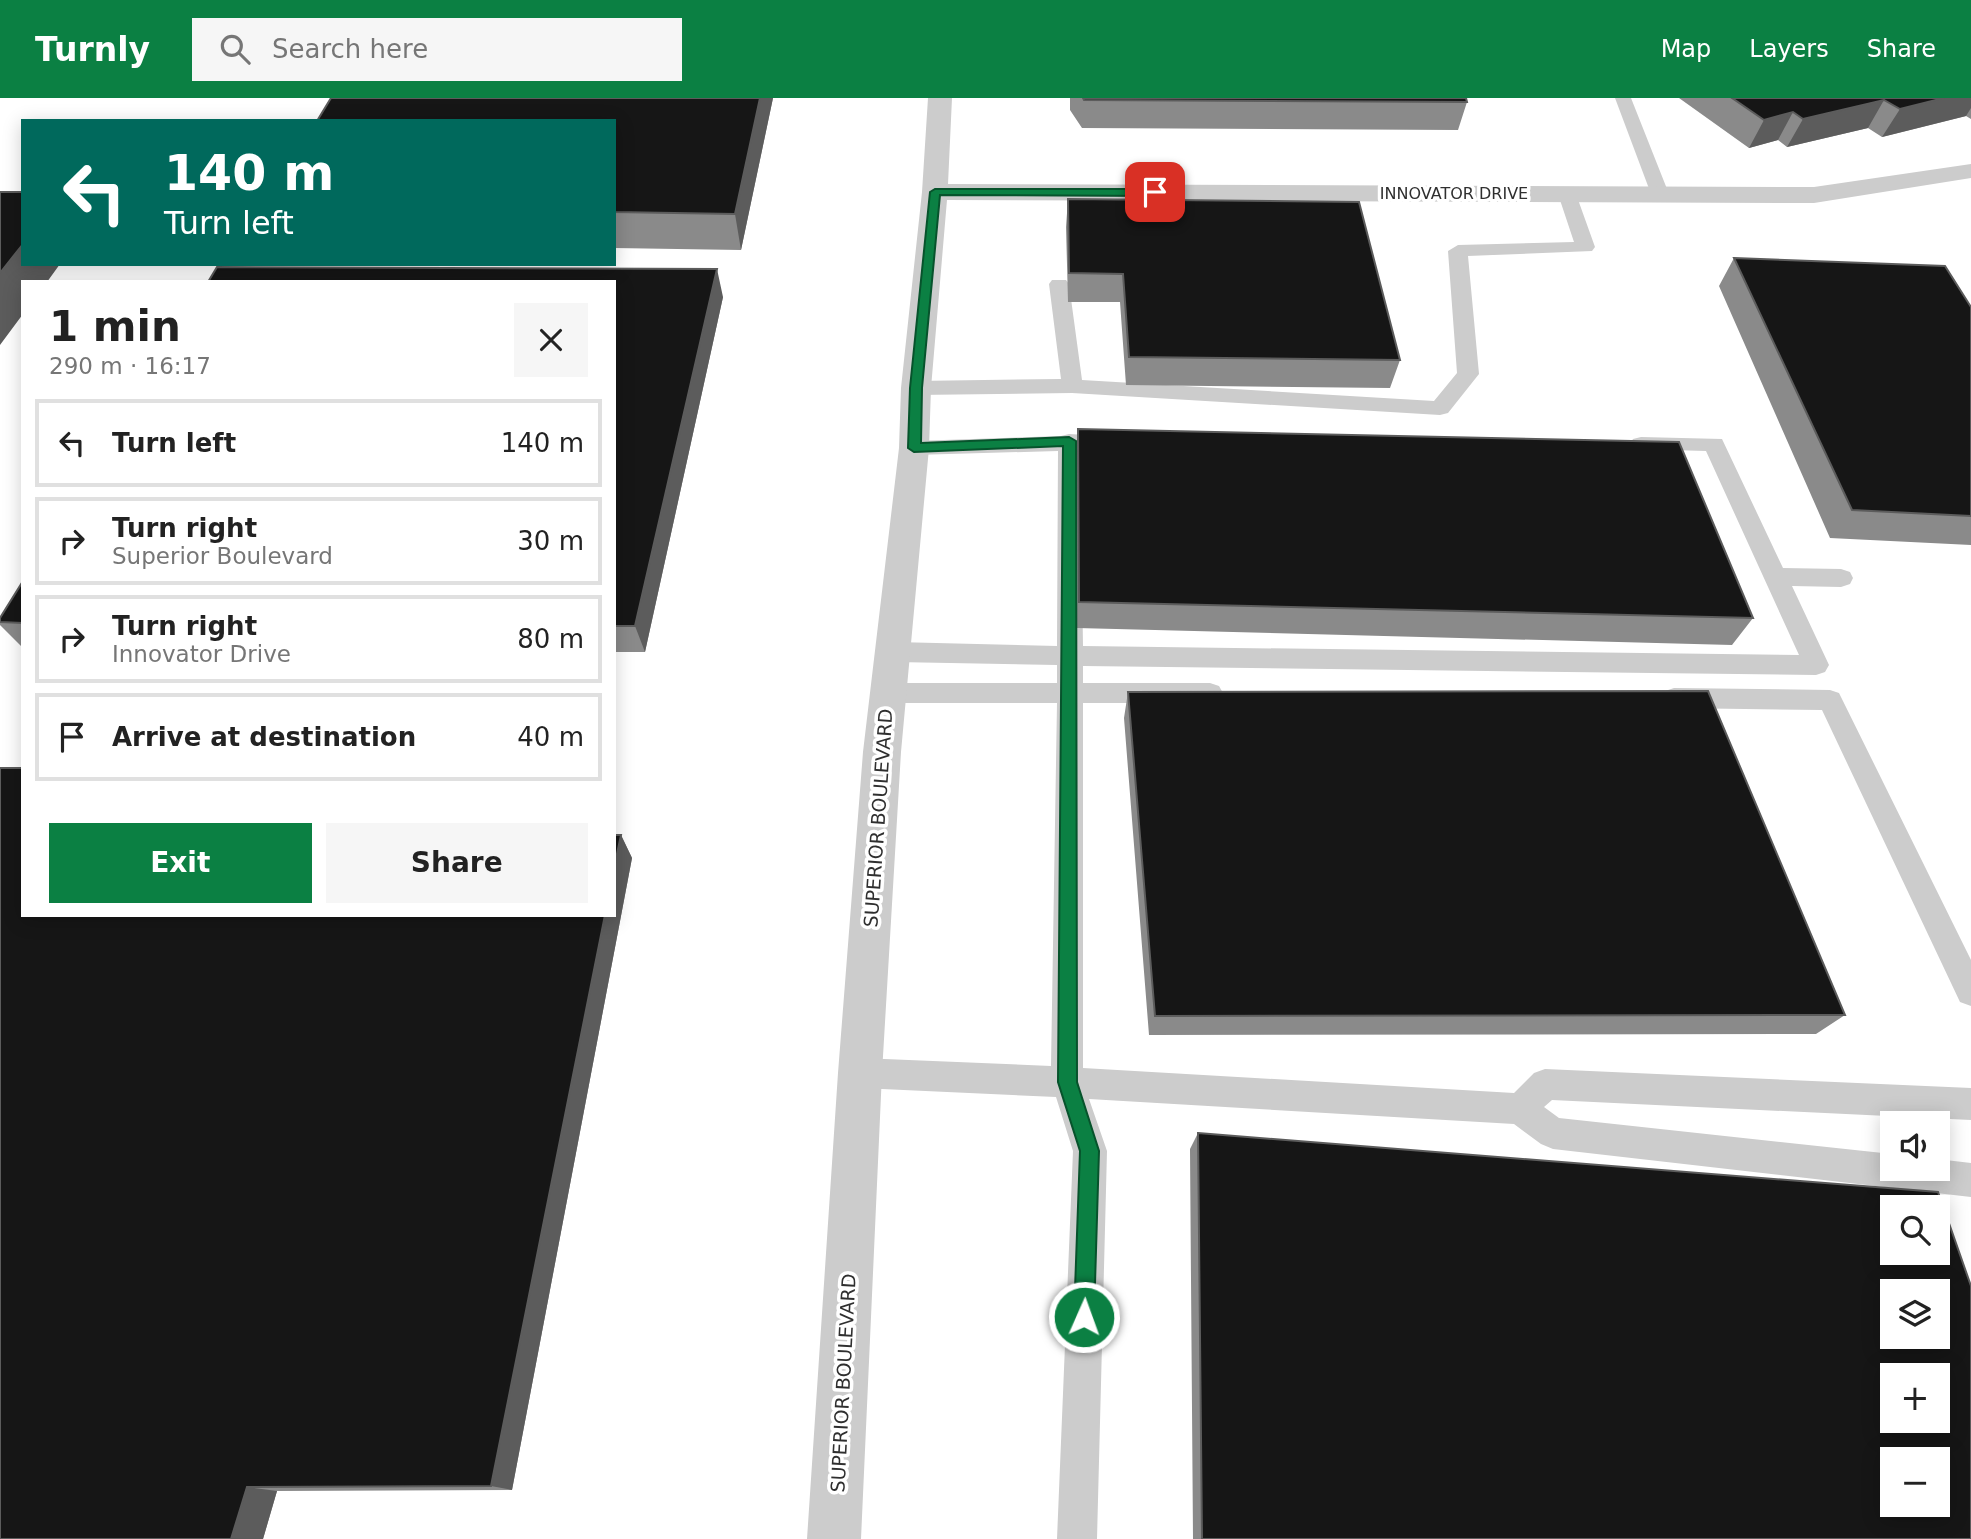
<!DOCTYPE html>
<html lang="en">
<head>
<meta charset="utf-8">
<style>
  :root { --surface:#fff; --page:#f6f6f6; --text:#222; --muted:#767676; --line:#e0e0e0; --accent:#0b8043 }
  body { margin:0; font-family:"DejaVu Sans",sans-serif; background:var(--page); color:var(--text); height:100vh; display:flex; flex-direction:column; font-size:26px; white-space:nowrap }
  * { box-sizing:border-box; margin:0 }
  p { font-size:23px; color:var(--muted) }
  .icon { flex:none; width:38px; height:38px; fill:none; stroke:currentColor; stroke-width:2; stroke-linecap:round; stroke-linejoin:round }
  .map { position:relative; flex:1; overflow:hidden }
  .side { position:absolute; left:21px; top:182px; width:595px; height:637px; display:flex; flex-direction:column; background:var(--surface); border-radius:0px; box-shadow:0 4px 18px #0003 }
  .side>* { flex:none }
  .banner { position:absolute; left:21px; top:21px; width:595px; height:147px; border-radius:0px; box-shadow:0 4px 18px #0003; background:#00695c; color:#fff; overflow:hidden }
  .fabs { position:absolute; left:1880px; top:1013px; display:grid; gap:14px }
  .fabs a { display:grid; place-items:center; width:70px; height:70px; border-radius:0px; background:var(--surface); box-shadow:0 4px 18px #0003; font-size:35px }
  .pin { position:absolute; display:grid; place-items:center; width:60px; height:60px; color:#fff; margin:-30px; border-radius:14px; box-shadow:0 4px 10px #0006 }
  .me { position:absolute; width:77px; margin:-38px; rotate:2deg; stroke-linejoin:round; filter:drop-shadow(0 0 5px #0008) }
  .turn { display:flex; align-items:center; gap:24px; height:147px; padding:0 28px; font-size:32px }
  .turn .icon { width:91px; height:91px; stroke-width:2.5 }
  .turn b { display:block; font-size:49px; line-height:60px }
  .round { display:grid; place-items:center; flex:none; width:74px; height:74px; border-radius:0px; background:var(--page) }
  .head { display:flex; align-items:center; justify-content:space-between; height:119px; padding:0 28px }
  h1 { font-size:42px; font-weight:800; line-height:52px }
  .button { display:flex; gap:14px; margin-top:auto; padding:14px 28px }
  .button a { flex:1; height:80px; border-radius:0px; background:var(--accent); color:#fff; font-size:28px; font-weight:800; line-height:80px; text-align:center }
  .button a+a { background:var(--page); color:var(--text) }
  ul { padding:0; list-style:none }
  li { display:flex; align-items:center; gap:21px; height:88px; margin:0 14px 10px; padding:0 14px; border:4px solid var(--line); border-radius:0px }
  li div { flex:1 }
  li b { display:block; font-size:26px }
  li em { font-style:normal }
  header { display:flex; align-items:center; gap:42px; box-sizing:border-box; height:98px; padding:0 35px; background:var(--accent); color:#fff }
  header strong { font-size:33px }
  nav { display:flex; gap:38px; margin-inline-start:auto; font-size:24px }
  .search { width:490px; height:63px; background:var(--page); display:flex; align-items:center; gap:18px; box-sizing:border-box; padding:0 24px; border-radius:0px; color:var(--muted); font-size:26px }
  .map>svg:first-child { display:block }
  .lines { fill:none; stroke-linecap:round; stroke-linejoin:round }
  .lane { fill:#ccc; fill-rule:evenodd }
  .street { fill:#ccc; fill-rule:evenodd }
  .wall { fill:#8a8a8a }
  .shaded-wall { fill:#5c5c5c }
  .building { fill:#161616; stroke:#5c5c5c; stroke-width:2; fill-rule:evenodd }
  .route { fill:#0b8043; stroke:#07532c; stroke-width:2 }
  .labels { text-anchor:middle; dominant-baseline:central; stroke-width:7; stroke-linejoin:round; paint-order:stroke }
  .far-street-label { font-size:16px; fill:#2f2f2f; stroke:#fff }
  .street-label { font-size:19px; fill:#2f2f2f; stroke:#fff }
</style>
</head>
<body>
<header>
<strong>Turnly</strong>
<div class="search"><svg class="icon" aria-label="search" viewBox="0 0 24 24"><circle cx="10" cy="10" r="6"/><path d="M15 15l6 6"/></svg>Search here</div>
<nav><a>Map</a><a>Layers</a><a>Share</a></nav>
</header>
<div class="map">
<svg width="1971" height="1441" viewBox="0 0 1971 1441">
  <rect width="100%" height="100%" fill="#fff"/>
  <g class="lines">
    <path class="lane" d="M1615,0H1631L1669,96L1667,100L1660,102L1651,96Z
      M1567,90L1576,96L1595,149L1592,153L1468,158L1479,276L1448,315L1440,317L1072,295L916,297L908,295L905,290L908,285L916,283L1061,281L1049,186L1052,182H1066L1069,186L1082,282L1434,303L1457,275L1448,153L1458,147L1574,144L1558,96Z
      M1069,336L1122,339L1125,344L1122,349L1080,352L1083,548L1799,557L1706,353L1633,351L1630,346L1633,341L1641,339L1722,341L1783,470L1841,471L1850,474L1853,480L1850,486L1841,489L1792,488L1829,567L1825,574L1816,577L1083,568V585H1210L1219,588L1223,595L1219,602L1210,605H1083V970L1514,995L1534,975L1545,971L1971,990V1022L1552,1002L1544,1009L1559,1020L1892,1056V1071H1937V1061L1971,1065V1099L1553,1051L1541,1046L1514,1026L1089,1001L1107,1053L1097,1441H1057L1073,1053L1056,999L860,990L849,986L844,975L849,964L860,960L1051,968L1057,605H887L878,602L874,595L878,588L887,585H1057V567L895,564L886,561L882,554L886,547L895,544L1057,548L1058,353L914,357L906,355L903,350L906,345L914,343L1061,338Z
      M1674,590L1830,592L1839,595L1971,862V908L1960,904L1822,612L1674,610L1665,607L1661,600L1665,593Z"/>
    <path class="street" d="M928,0H952L948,86L1814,89L1971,66V80L1814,105L947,102L931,290L929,350L901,654L882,975L861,1441H807L838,975L863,654L899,350L901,290L922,94Z"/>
  </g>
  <path class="wall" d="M773,0L741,152L614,150V23Z
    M1070,0H1466L1467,4L1458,32L1082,30L1070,12Z
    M1679,0H1971V21L1966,18L1882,39L1868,30L1787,49L1778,42L1749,50Z
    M1068,101L1400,262L1390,290L1126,287L1120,204H1068L1066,129Z
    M1734,160L1971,209V447L1830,440L1719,188Z
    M614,184L723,199L645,554H614Z
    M1078,331L1753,520L1732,547L1077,530L1076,359Z
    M23,483V550L0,527V520Z
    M1128,594L1845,917L1816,936L1149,937L1124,620Z
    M621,737L632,760L512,1392L277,1393L263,1441H0L23,817Z
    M1198,1035L1971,1441H1193L1190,1051Z"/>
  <path class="shaded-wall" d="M760,0H773L741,152L735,116Z
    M1944,0H1971V10L1966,18L1882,39L1900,11Z
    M1884,2L1868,30L1787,49L1803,21Z
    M1793,14L1778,42L1749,50L1764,22Z
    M23,146V166H60L47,184H23V216L0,247V175Z
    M717,171L723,199L645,554L635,528Z
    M621,737L632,760L512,1392L491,1388L605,817H614V770Z
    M247,1389L277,1393L263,1441H231Z"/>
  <path class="building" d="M331,0H760L735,116L614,114V23H317Z
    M1083,0H1466L1467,4L1084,2Z
    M1732,0H1944L1900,11L1884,2L1803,21L1793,14L1764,22Z
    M0,94H23V146L0,175Z
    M1068,101L1359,104L1400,262L1129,259L1123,176L1069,175Z
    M1734,160L1945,168L1971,209V418L1852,412Z
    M217,169L717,171L635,528H614V184H208Z
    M1078,331L1679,344L1753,520L1079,504Z
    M23,483V525L0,524V520Z
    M1708,593L1845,917L1155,918L1128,594Z
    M0,670H23V817H605L491,1388L247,1389L231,1441H0Z
    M614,737H621L614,770Z
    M1198,1035L1938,1094L1971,1188V1441H1202ZM1892,1110H1937V1155H1892ZM1892,1194H1937V1239H1892ZM1892,1278H1937V1323H1892ZM1892,1362H1937V1407H1892Z"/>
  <path class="route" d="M935,91H1155L1160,94L1155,98L940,97L922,290L921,345L1069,339L1076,343L1077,984L1099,1053L1094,1219L1091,1226L1084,1229L1077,1226L1074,1219L1080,1053L1058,984L1063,348L914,354L908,350L910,290L930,94Z"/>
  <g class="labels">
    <g class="far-street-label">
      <text x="1454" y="95">INNOVATOR DRIVE</text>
    </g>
    <g class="street-label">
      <text transform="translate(878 720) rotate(-86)">SUPERIOR BOULEVARD</text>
      <text transform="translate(843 1285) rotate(-87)">SUPERIOR BOULEVARD</text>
    </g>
  </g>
</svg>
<div class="fabs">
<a><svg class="icon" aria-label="sound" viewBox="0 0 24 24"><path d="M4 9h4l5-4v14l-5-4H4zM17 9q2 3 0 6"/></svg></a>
<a><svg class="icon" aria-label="search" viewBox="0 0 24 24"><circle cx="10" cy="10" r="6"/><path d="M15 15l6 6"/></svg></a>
<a><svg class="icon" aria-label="layers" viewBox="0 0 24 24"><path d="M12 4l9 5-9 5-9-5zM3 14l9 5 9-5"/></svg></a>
<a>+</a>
<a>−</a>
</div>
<div class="pin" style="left:1155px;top:94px;background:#d93025"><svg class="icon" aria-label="arrive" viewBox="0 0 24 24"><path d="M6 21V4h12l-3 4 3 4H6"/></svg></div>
<svg class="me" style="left:1084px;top:1219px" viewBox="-20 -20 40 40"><circle r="17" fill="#0b8043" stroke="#fff" stroke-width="3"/><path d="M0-11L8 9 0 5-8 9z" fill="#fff"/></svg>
<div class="banner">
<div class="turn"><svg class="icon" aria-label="left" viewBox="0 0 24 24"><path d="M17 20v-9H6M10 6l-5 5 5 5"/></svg><div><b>140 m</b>Turn left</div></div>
</div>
<section class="side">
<div class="head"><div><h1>1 min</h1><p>290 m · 16:17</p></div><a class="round"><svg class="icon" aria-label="close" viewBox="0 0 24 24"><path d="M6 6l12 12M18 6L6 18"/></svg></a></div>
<ul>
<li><svg class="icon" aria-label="left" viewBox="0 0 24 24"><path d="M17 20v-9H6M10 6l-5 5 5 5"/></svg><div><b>Turn left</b></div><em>140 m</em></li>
<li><svg class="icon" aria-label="right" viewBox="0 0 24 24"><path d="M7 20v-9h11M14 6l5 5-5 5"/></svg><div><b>Turn right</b><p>Superior Boulevard</p></div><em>30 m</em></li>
<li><svg class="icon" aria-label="right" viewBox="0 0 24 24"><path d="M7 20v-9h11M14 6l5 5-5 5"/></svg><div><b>Turn right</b><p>Innovator Drive</p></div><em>80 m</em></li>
<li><svg class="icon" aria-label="arrive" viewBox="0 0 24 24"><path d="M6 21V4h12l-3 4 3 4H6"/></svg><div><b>Arrive at destination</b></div><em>40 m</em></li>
</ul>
<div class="button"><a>Exit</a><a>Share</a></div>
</section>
</div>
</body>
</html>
